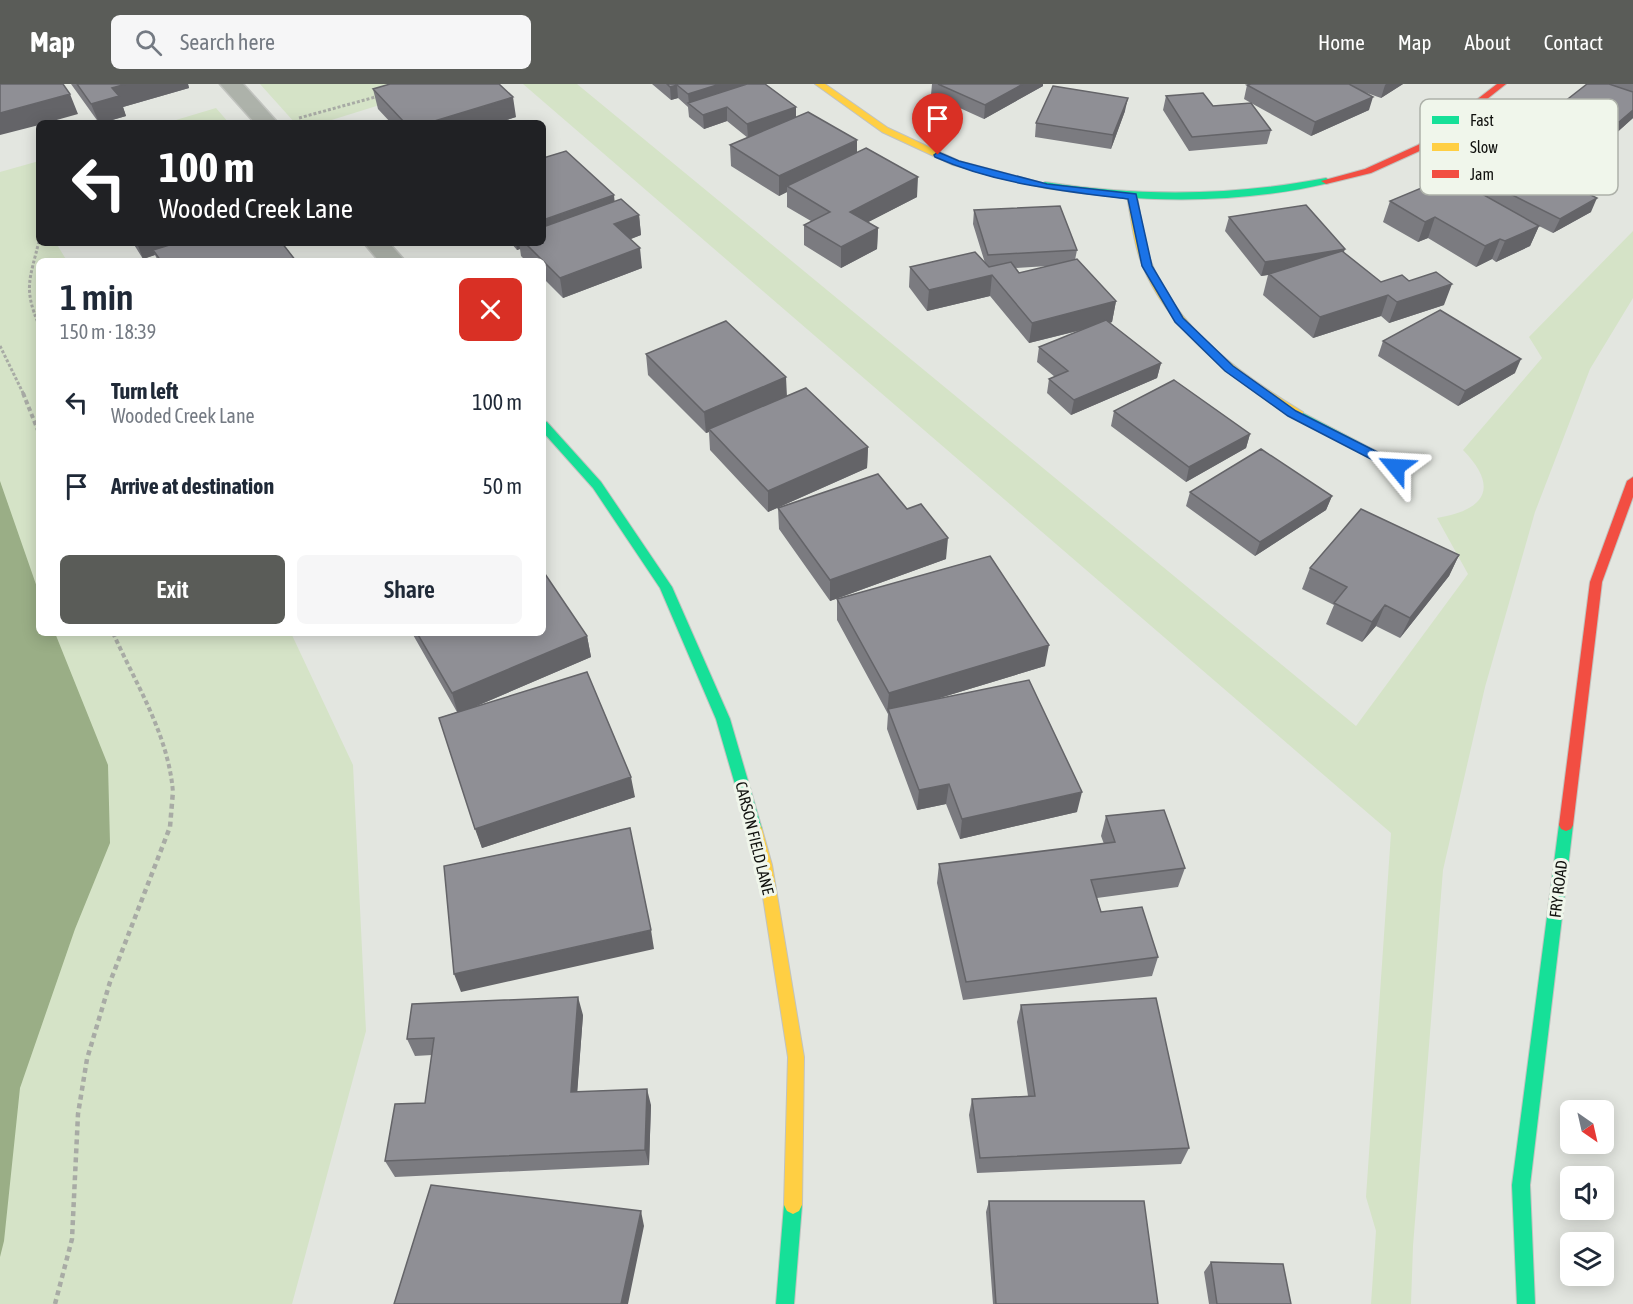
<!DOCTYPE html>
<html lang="en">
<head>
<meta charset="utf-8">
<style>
  :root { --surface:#fff; --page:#f6f6f7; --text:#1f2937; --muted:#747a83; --accent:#5a5c58 }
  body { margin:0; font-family:"Asap Condensed",sans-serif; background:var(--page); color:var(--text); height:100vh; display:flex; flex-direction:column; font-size:22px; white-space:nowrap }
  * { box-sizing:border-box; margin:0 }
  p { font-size:20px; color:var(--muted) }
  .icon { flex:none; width:33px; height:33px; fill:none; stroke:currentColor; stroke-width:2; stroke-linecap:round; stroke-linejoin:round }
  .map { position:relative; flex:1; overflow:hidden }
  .panel { position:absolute; left:36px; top:174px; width:510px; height:378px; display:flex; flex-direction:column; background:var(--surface); border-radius:9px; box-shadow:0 3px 15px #0003 }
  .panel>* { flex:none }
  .top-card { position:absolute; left:36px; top:36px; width:510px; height:126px; border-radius:9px; box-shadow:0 3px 15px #0003; background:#202124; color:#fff; overflow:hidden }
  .needle { width:39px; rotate:146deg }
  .buttons { position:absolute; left:1560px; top:1016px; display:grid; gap:12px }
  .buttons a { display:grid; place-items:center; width:54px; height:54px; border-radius:9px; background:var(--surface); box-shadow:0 3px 15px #0003; font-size:30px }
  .pin { position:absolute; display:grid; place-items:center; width:51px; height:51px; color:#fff; margin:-62px -26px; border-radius:50% 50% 50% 0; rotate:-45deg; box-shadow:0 0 6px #0007 }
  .pin .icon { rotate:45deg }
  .me { position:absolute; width:66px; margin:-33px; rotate:297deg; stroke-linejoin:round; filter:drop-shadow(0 0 4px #0008) }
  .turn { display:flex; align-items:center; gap:21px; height:126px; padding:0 24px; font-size:27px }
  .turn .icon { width:78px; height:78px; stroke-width:2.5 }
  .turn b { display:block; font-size:42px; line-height:51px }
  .round { display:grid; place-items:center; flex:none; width:63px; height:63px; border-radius:9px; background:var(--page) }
  .head { display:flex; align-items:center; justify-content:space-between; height:102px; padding:0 24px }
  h1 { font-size:36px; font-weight:600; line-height:45px }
  .action { display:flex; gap:12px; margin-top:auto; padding:12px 24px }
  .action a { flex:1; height:69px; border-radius:9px; background:var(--accent); color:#fff; font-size:24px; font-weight:600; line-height:69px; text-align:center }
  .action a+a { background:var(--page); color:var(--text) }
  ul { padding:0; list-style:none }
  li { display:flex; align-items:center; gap:18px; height:84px; padding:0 24px }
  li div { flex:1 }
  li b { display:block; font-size:22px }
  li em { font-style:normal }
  header { display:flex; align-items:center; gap:36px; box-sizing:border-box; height:84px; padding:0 30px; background:var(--accent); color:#fff }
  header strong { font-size:28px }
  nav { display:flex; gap:33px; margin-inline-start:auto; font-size:21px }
  .search { width:420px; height:54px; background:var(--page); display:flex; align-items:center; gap:15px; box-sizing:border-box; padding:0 21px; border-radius:9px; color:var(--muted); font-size:22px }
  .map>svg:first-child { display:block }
  .green { fill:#d5e3c7 }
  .water { fill:#9aae86 }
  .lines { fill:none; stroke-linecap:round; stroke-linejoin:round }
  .street-casing { stroke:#c1c3bf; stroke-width:3 }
  .fast-casing { stroke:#c1c3bf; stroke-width:2 }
  .slow-casing { stroke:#c1c3bf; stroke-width:2 }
  .jam-casing { stroke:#c1c3bf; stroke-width:2 }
  .path-far2 { stroke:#a8aba5; stroke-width:3; stroke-dasharray:3 2; stroke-linecap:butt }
  .path-far1 { stroke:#a8aba5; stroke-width:4; stroke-dasharray:4.5 3; stroke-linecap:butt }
  .path { stroke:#a8aba5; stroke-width:4.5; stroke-dasharray:5 4; stroke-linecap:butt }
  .street { fill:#adb2aa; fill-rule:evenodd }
  .fast { fill:#16e098; fill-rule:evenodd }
  .slow { fill:#ffcf43; fill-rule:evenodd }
  .jam { fill:#f24e42; fill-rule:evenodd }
  .wall { fill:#7b7b80; fill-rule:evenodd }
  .shaded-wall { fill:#646468 }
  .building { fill:#8f8f95; stroke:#646468; stroke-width:1.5 }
  .route { fill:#1a73e8; stroke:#114b97; stroke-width:1.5 }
  .labels { text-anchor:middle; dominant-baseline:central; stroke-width:6; stroke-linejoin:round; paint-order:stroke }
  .street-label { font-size:16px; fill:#10110e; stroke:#f0f6eb }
  .key { fill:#f0f6eb; stroke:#adb1a9; stroke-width:1.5 }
  .key-label { font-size:16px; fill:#10110e }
</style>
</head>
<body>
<header>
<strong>Map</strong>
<div class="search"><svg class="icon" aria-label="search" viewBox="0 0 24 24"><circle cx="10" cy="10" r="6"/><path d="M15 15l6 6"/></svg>Search here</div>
<nav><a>Home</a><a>Map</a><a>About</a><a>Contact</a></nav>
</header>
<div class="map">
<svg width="1633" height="1220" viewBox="0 0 1633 1220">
  <rect width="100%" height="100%" fill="#e3e6e0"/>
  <path class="green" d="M260,0H447L322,39H295Z
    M523,0H577L1356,642L1468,490L1437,434C1485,426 1500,404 1463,366L1542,274L1529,253L1633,147V214L1590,285L1535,428L1485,603L1443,786L1413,1162L1411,1220H1371L1376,1147L1366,1113L1391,749Z
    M216,24L229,39H166Z
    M39,77V159H56L67,177H39V549H291L353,681L366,947L292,1220H0V88Z"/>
  <path class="water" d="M0,397L39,509V549H55L108,681L110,759L75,845L20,1004L4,1157L0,1173Z"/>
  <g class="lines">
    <g class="street-casing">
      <path id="street" d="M220,0H243L278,39H255Z
        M364,159H389L405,177H379Z"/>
    </g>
    <g class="fast-casing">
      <path id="fast" d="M1326,94L1331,97L1329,99C1236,121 1139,119 1045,104L1040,101L1045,98C1140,113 1232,112 1326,94Z
        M1299,327L1401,380L1403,383L1401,386H1393L1295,334L1293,331Z
        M543,337L547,338L601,398L672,503L730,635L762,745L760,749L755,751L750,749L748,745L716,635L660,504L593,404L543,348Z
        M1566,735L1571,737L1573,741L1530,1101L1535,1220H1517L1512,1101L1559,741L1561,737Z
        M793,1112L799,1115L802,1121L794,1220H776L784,1121L787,1115Z"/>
    </g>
    <g class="slow-casing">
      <path id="slow" d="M815,0H825L888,44L959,77L1050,101L1045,104L953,81L882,48Z
        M1132,109L1137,112C1141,133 1142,155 1150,175C1175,244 1243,292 1303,328V334C1290,336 1270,318 1259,311C1211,277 1160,232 1140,175C1133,155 1131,133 1127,112Z
        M755,739L760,741L762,745L772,781L804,973L802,1121L799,1127L793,1130L787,1127L784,1121L788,973L758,781L748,745L750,741Z"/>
    </g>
    <g class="jam-casing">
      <path id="jam" d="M1497,0H1506L1424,65L1371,89L1326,100L1321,97L1365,85L1418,61Z
        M1633,393V413L1602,498L1573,741L1571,745L1566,747L1561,745L1559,741L1590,498L1627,397Z"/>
    </g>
    <path class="path-far2" d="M299,34L379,12
      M39,157C30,195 23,204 39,241
      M0,262L24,311"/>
    <path class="path-far1" d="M23,309L39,349
      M113,549C136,600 169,652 173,709"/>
    <path class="path" d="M55,1220L72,1155L78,1030L87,975L110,898L170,743L173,707"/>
    <use href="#street" class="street"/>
    <use href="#fast" class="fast"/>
    <use href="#slow" class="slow"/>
    <use href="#jam" class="jam"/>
  </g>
  <path class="wall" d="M71,0H188L189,4L123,23L126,32L102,39H99Z
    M652,0H765L796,23V33L857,68L917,113L868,138L878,144L877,165L841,184L804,161V141L811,137L787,123V108L779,112L731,82L730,61L748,54L727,37L704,45L689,33L688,23L678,14L671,16Z
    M932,0H1043V2L984,35L931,11Z
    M1251,0H1403L1381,14L1364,8L1369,26L1311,52L1251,19L1271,46L1267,60L1189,67L1163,26L1166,12L1213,22L1251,19L1244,15L1247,1Z
    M1587,0H1633V34L1613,52L1608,50L1604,60L1571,85L1519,64L1524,50L1561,27L1564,18Z
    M373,5L516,33L497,39H391L378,25Z
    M1125,27L1111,65L1035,53L1036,39Z
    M1467,88L1591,128L1553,149L1539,142L1530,162L1496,178L1492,175L1476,183L1428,154L1418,158L1383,138L1390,117L1463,99Z
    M614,111V117L639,131L641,151L630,155L642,184L563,214L543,194V177H526L521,172L520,165L517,166L511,159H543Z
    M974,126L1077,166L1075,176L1116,217L1112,238L1110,239L1161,279L1157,294L1071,331L1047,309L1049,295L1055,293L1037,278L1039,263L1082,246L1029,259L990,212L927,227L909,203L910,183L985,179L973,140ZM1048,182L1019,189L1015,184Z
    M1229,133L1344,169L1381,198L1444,221L1389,239L1381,232L1313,254L1263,211L1268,191L1261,192L1225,147Z
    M133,159H282L296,177H158L155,171L143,175Z
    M1383,257L1515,289L1458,322L1378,272Z
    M646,270L786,293V312L868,363L867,384L768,428L710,366L709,348L706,349L648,291Z
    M1114,327L1250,350L1246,364L1186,398L1111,342Z
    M1190,408L1332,412L1326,426L1255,472L1186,422Z
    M778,424L946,475L830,517L779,445Z
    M1459,471L1449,492L1400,554L1376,542L1362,558L1326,540L1334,521L1302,505L1310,484Z
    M837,515L1045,582L933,616L1077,728L960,755L946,720L917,726L887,645L888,630L837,536Z
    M412,549H543L587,552L591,573L472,624L635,713L482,764L439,634L457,628Z
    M1106,732L1185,784L1178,803L1097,814L1101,828L1158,873L1152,892L963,916L937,799L939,780L1104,760L1101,752Z
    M1021,921L1189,1064L1181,1080L977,1089L969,1031L972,1015L1028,1012L1017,938Z
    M583,931L577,1008L651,1021L649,1081L395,1093L385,1077L425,1019L432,971L415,972L407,955Z
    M989,1117L1158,1220H993L986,1128Z
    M1211,1178L1291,1220H1209L1204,1188Z"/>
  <path class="shaded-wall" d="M126,0H188L189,4L123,23L126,32L102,39H99L91,20L112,4Z
    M720,0H749L689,20L688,10Z
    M1023,0H1043V2L984,35L985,21Z
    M1386,0H1403L1381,14L1385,1Z
    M677,1L678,14L671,16L670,3Z
    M70,10L78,30L46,39H39V41L0,51V29Z
    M513,13L516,33L497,39H428Z
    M1373,13L1369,26L1311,52L1315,38Z
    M1128,14L1125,27L1111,65L1113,51Z
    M727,23V37L704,45L703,31Z
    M796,23V37L748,54L747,40Z
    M1633,26V34L1613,52L1619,38Z
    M1610,46L1604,60L1571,85L1577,71Z
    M857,56V76L787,102V108L779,112V92Z
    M918,93L917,113L849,148L850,128Z
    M614,111L616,132L543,157V136Z
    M1597,114L1591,128L1553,149L1560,135Z
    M639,131L641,151L616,161L614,140Z
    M1435,133L1428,154L1418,158L1425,138Z
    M1539,142L1530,162L1496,178L1505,157Z
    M878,144L877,165L841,184V163Z
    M1500,155L1492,175L1476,183L1485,162Z
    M137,159H193L153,166L155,171L143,175Z
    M516,159H519L520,165L517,166Z
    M640,164L642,184L563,214L560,194Z
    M1345,165L1340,180L1261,192L1265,178Z
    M992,191L990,212L927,227L929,206Z
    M1452,200L1444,221L1389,239L1397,218Z
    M1388,211L1381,232L1313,254L1320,233Z
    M1116,217L1112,238L1029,259L1032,239Z
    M1521,275L1515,289L1458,322L1465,307Z
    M1161,279L1157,294L1071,331L1074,316Z
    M786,293L787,313L709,345V348L706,349L704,328Z
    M1250,350L1246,364L1186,398L1189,383Z
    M868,363L867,384L768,428V407Z
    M1332,412L1326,426L1255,472L1260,458Z
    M948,454L946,475L830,517V496Z
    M1459,471L1449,492L1400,554L1410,534Z
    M1385,521L1376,542L1362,558L1372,538Z
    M587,552L591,573L458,630L452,609Z
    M1049,561L1045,582L890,629L888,625L887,630L889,609Z
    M631,693L635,713L482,764L475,745Z
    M949,700L946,720L917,726L919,706Z
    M1082,708L1077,728L960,755L962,735Z
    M651,846L654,865L461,908L454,890Z
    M578,913L583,931L576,1025L571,1008Z
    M647,1005L651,1021L649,1081L645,1066Z
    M641,1127L644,1142L628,1220H621Z"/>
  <path class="building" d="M0,0H63L70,10L0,29Z
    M77,0H126L112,4L119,12L91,20Z
    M390,0H499L513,13L428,39H405L373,5Z
    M667,0H720L688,10L677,1L670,3Z
    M747,0H765L796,23L747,40L727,23L703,31L688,19Z
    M938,0H1023L985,21Z
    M1251,0H1349L1373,13L1315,38L1247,1Z
    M1587,0H1609L1633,8V26L1619,38L1564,18Z
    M1053,2L1128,14L1113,51L1036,39Z
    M1203,9L1213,22L1251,19L1271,46L1192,53L1166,12Z
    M808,28L857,56L779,92L730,61Z
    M866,64L918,93L850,128L878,144L841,163L804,141L830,128L787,102Z
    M566,67L614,111L543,136V74Z
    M1505,69L1597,114L1560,135L1467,88Z
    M1450,92L1539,142L1505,157L1500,155L1485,162L1435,133L1425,138L1390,117Z
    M621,115L639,131L614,140L640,164L560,194L525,159H543V143Z
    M1306,121L1345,165L1265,178L1229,133Z
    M1060,122L1077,166L988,171L974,126Z
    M176,159H282L296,177H161L153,166Z
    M1342,167L1381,198L1402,191L1409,197L1436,188L1452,200L1397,218L1388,211L1320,233L1269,190Z
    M975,168L989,183L1011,178L1019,189L1077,175L1116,217L1032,239L992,191L929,206L910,183Z
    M1440,226L1521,275L1465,307L1383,257Z
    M1106,236L1161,279L1074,316L1049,295L1068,287L1039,263Z
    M726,237L786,293L704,328L646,270Z
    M1174,296L1250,350L1189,383L1114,327Z
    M806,304L868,363L768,407L709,345Z
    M1261,365L1332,412L1260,458L1190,408Z
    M878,390L907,425L921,420L948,454L830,496L778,424Z
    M1361,425L1459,471L1410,534L1385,521L1372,538L1334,519L1347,503L1310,484Z
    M990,472L1049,561L889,609L837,515Z
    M543,487L587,552L452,609L417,549H543Z
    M587,588L631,693L475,745L439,634Z
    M1029,596L1082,708L962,735L949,700L919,706L888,625Z
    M1164,726L1185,784L1091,796L1101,828L1142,823L1158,873L966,898L939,780L1115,758L1106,732Z
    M630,744L651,846L454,890L444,782Z
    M578,913L571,1008L647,1005L645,1066L385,1077L395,1020L425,1019L434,954L407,955L412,920Z
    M1156,914L1189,1064L980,1074L972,1015L1035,1012L1021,921Z
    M431,1101L641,1127L621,1220H394Z
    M989,1117H1144L1158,1220H996Z
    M1211,1178L1283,1180L1291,1220H1217Z"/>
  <path class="route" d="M938,68L959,77L1047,100L1136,110L1152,182L1183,234L1233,282L1296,327L1401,380V386H1392L1288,332L1225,287L1175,238L1142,182L1128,115C1063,107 995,100 935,73L934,71Z"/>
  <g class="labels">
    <g class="street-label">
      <text transform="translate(755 754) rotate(76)">CARSON FIELD LANE</text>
      <text transform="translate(1558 805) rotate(-83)">FRY ROAD</text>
    </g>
  </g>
  <rect x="1420" y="15" width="198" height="96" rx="9" class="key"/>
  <rect x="1432" y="32" width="27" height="8" fill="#16e098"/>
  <rect x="1432" y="59" width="27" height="8" fill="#ffcf43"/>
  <rect x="1432" y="86" width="27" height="8" fill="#f24e42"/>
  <g class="key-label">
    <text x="1470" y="42">Fast</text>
    <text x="1470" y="69">Slow</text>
    <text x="1470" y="96">Jam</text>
  </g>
</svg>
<div class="buttons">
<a><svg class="needle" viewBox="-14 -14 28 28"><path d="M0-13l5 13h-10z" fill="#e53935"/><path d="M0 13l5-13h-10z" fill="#747a83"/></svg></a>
<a><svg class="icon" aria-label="sound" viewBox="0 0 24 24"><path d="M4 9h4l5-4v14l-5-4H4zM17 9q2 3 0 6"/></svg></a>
<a><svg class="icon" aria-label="layers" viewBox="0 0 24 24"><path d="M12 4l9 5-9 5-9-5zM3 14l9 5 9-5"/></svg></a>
</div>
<div class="pin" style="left:938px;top:71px;background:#d93025"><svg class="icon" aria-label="arrive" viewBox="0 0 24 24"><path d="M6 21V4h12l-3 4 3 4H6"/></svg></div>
<svg class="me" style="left:1396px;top:383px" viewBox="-20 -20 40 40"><path d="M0-17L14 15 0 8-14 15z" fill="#1a73e8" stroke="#fff" stroke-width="4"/></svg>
<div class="top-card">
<div class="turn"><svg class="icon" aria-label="left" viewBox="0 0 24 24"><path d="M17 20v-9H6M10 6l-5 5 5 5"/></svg><div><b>100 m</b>Wooded Creek Lane</div></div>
</div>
<section class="panel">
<div class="head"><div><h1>1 min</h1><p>150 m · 18:39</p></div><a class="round" style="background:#d93025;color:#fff"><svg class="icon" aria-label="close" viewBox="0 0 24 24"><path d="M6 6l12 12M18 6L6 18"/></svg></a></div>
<ul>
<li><svg class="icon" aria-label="left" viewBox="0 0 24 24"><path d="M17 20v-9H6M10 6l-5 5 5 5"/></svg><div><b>Turn left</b><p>Wooded Creek Lane</p></div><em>100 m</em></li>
<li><svg class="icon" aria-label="arrive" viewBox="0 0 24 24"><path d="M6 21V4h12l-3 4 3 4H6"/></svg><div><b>Arrive at destination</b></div><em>50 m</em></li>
</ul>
<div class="action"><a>Exit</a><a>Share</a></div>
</section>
</div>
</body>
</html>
